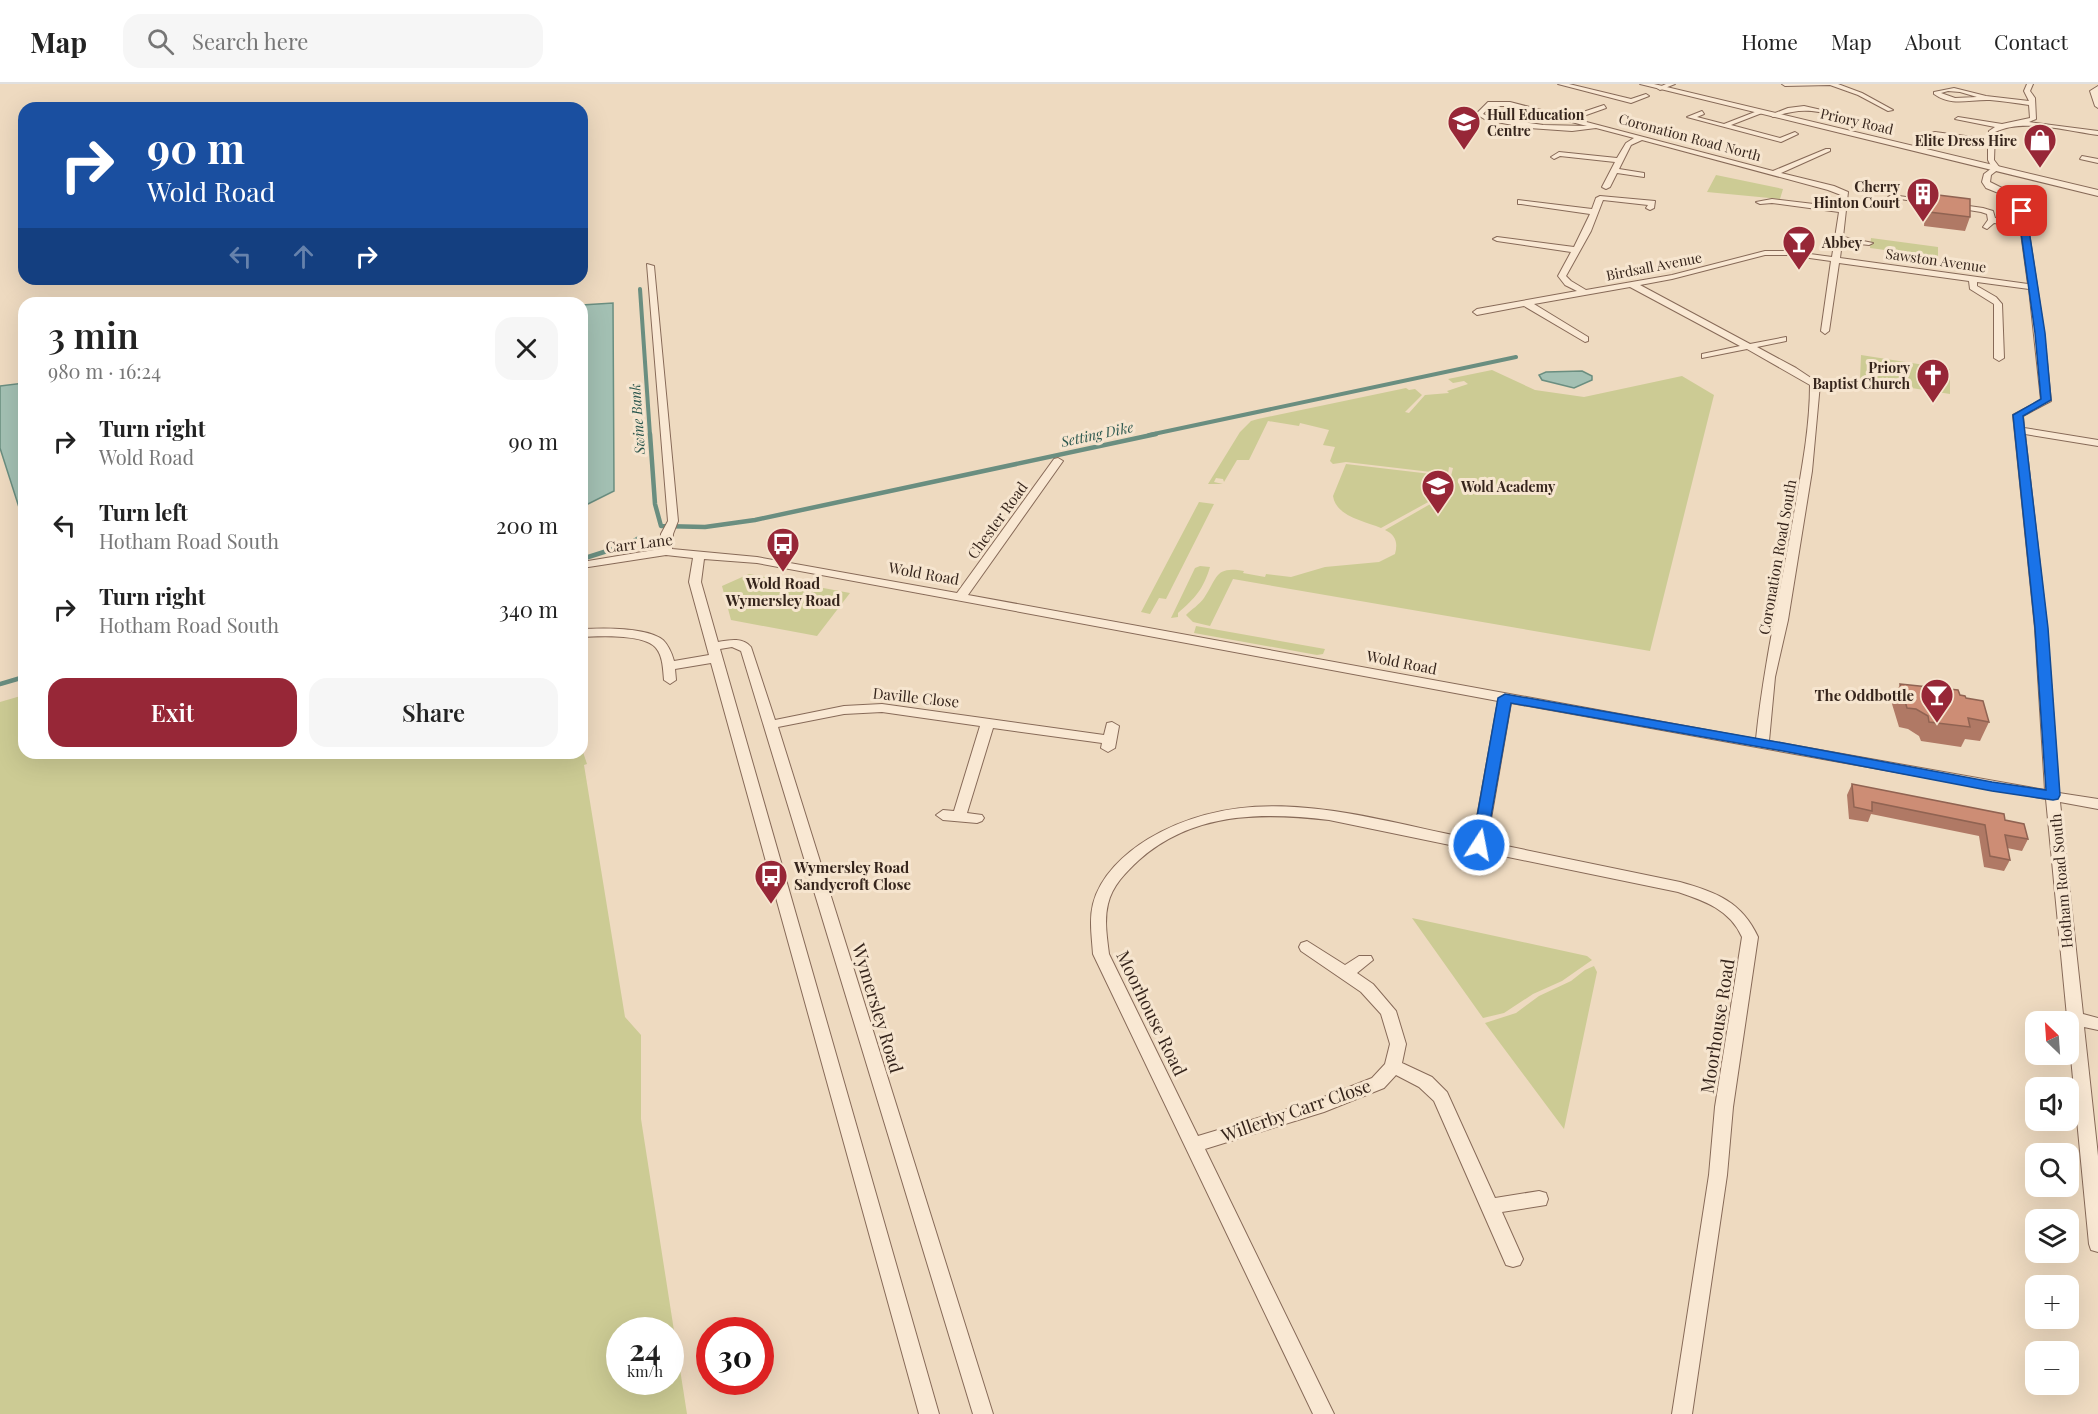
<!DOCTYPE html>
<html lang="en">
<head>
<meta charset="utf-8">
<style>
  :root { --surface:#fff; --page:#f6f6f6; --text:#222; --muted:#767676; --line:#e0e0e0; --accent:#972737 }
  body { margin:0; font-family:"Playfair Display",serif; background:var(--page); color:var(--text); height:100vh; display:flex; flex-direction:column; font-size:22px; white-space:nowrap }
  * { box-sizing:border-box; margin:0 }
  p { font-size:20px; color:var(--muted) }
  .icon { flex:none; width:33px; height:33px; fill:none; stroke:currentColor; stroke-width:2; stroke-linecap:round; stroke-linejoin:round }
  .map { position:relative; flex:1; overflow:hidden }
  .details { position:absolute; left:18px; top:213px; width:570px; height:462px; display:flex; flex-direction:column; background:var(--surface); border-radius:18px; box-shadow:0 6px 24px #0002 }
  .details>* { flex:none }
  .guide { position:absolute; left:18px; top:18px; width:570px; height:183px; border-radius:18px; box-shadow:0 6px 24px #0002; background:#1a4fa0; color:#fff; overflow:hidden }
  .needle { width:39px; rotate:335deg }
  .tools { position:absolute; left:2025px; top:927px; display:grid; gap:12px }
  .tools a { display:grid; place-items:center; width:54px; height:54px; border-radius:12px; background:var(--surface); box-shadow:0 6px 24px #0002; font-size:30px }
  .speed { position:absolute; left:606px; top:1233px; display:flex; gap:12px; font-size:30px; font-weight:700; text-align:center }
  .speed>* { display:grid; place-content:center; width:78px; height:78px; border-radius:50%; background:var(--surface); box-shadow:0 6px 24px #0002; line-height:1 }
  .speed small { font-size:15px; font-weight:400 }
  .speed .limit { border:9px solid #d22; background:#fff; color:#111 }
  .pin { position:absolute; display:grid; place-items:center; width:51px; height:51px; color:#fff; margin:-26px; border-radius:12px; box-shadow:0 3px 9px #0006 }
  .me { position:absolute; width:66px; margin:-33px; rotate:11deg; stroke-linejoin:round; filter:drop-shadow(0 0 4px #0008) }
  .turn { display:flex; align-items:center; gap:21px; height:126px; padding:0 30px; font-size:27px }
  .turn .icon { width:78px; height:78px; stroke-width:2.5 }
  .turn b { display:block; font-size:42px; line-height:51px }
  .lanes { display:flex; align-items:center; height:57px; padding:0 30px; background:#0003; justify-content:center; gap:30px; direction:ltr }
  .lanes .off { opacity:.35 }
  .round { display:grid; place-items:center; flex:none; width:63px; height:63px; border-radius:18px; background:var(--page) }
  .headline { display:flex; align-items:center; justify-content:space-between; height:102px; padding:0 30px }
  h1 { font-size:36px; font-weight:600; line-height:45px }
  .button { display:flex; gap:12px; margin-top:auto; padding:12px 30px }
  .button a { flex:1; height:69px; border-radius:18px; background:var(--accent); color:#fff; font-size:24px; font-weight:600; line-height:69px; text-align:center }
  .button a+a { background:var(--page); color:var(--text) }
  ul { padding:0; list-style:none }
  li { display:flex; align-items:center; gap:18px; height:84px; padding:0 30px }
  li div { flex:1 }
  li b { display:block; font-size:22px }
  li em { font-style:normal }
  header { display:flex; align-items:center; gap:36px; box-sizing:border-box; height:84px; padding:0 30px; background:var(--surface); border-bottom:2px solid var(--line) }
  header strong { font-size:28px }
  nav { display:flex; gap:33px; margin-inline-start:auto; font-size:21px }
  .search { width:420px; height:54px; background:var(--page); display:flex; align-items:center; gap:15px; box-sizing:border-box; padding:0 21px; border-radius:18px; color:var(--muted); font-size:22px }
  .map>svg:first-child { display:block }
  .green { fill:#cccb94; fill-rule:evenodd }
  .water { fill:#a3c0b3; stroke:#6a8e80; stroke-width:1.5 }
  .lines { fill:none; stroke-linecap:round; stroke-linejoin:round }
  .stream-far1 { stroke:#6a8e80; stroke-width:4 }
  .stream { stroke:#6a8e80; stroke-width:4.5 }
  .minor-casing { stroke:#876a58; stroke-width:2 }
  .tertiary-casing { stroke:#876a58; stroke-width:2 }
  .minor { fill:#f9e8d3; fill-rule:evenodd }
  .tertiary { fill:#f9e8d3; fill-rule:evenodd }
  .wall { fill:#b07965 }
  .building { fill:#cd8d75; stroke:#906352; stroke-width:1.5 }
  .route { fill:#1a73e8; stroke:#114b97; stroke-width:1.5 }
  .labels { text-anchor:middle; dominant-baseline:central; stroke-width:6; stroke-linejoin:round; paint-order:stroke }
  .far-poi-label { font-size:14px; font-weight:bold; fill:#36251c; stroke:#f6e5cf; text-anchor:start }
  .far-street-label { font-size:14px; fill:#36251c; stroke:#f6e5cf }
  .far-water-label { font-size:14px; font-style:italic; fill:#2b574e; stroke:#f6e5cf }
  .street-label { font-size:15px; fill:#36251c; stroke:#f6e5cf }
  .poi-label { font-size:15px; font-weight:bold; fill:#36251c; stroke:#f6e5cf }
  .near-street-label { font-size:18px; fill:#36251c; stroke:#f6e5cf }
</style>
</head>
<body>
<header>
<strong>Map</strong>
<div class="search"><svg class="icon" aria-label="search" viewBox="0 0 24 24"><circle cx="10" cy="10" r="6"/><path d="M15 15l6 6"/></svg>Search here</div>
<nav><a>Home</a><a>Map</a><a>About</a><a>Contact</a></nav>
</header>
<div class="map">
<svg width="2098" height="1330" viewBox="0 0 2098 1330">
  <rect width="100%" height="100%" fill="#eedac0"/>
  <path class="green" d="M1716,91L1783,105L1780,115L1707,108Z
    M1871,154L1938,163V173L1870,164Z
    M1861,271L1950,285L1947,290L1950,295V310L1860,296Z
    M1492,286L1535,306L1584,313L1682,292L1714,311L1650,567L1233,495L1210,542L1193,538L1186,531C1192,525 1199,521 1204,514C1218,494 1214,482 1244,487L1243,489L1265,493L1266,490L1291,493L1325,483L1379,478L1395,470C1398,459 1396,451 1385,446L1446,411L1449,400L1446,399L1441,411L1381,444C1365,437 1336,433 1333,412L1346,380L1448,392H1451L1453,384L1449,383L1448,390L1346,378L1333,380L1330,377L1335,363L1323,361L1329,346L1300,339L1299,342L1268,337L1249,376H1237L1224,398L1223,395L1216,394L1214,398L1223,400H1208L1240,348L1251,337L1258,335L1406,304L1409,306L1415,305L1422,311L1405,328L1409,329L1425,311L1449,309L1447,307L1468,300L1464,297L1453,299L1448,295Z
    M1199,418L1214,420L1166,515L1159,514L1150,530L1141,528Z
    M1200,482L1210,483C1203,506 1195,514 1178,529V533L1171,534L1195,484Z
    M749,490L850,509L817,552L731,536L722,502Z
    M1196,542L1325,565L1323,570L1317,571L1194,549Z
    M24,611V669H582V665L587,680L584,681L625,933L641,951V1035L687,1330H0V618ZM620,1246H670V1298H620Z
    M1412,834L1587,872L1592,876L1562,897L1533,910L1504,929L1483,934Z
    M1594,882L1597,888L1564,1045L1485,939L1516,929L1539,912L1571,897L1585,886Z"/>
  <path class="water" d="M613,219L614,407L582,423V221Z
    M1582,287L1592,292V296L1574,304L1542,296L1539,291L1546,288Z
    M24,299V439L0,364V302Z"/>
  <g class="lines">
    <path class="stream-far1" d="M640,205L650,351
      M1149,351L1516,273"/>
    <path class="stream" d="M650,350L655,420L661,442L705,443L755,436L1156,350
      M582,475L629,460L639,454
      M0,600L24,593"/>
    <g class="minor-casing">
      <path id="minor" d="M1558,0H1569L1631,15L1646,10L1649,12L1631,19Z
        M1666,0H1675L1660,6L1657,4Z
        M1782,0H1838L1862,9L1893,26L1888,27L1858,11L1830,1L1785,2Z
        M2027,0H2033L2030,7L2035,14L2036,35L2029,38L2098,47V51C2067,47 2023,34 1995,48L1994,76L2000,84L1991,91L1990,98L2024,115L2044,249L2051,317L2023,332L2024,344L2098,356V362L2025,350L2047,544L2059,709L2098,715V725L2060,718L2083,930L2098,934V946L2084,943L2098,1072V1168L2091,1166L2089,1160L2046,715L1511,619L1487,758L1680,798C1716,808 1742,818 1758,853L1733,1023L1727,1091L1692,1330H1672L1709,1091L1715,1023L1742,853C1730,826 1705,817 1678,808L1329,736C1262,728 1193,728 1139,776C1126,788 1112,802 1108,820C1104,836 1107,854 1109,870L1198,1052L1314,1017L1372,994L1385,980L1390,960L1381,930L1361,908L1301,867L1299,863L1301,859L1307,857L1345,881L1359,872H1371L1373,876L1357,889L1373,900L1396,927L1406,960L1402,979L1432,993L1447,1008L1495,1114L1539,1107L1546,1109L1548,1115L1546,1121L1502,1128L1523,1175L1520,1181L1513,1183L1506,1181L1434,1017L1419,1003L1396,991L1384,1004L1324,1028L1205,1065L1334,1330H1313L1093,870C1092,854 1089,836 1093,820C1100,792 1125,769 1148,755C1252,693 1363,734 1473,755L1498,617L757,479L704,475L701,498L718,558C729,556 743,553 751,563L775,636L844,622L882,620L1104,651L1107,639L1112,638L1119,642L1115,664L1108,668L1101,664L1102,659L993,644L967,729L982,731L984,734L982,737L977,739L943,736L936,731L943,726L954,727L980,642L882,628L844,630L778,643L993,1330H973L741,567L732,563L720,565L939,1330H919L711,579L675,585L676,596L670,600L664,596C663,586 663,572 656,564C645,550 599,552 582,553V545C602,544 647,543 663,556C669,562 672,570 674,577L709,571L689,498L693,474L666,471L582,484V478L660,465L661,450L668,437L647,180L654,182L678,437L673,450L672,465L757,473L957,509L1054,375L1058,374L1063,377L968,511L1756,655C1764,577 1782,501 1795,424C1802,384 1810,342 1810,301L1747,265L1702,274V270L1740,262L1630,203L1534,220L1588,253V257L1585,258L1524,222L1477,231L1473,228L1477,225L1577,207L1565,201L1558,192L1571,168L1497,157L1493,155L1497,153L1574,163L1590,130L1521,120H1518V116L1592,125L1596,114L1600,112L1655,117L1654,124L1650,126L1646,124L1648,121L1603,116L1591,147L1566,192L1571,197L1586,206L1672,191L1765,167H1788L1832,173L1839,128L1772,119L1760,120L1756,118L1772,115L1839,123L1841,111L1828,106L1642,56L1631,61L1619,85L1644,89V93L1617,89L1610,103L1606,105L1602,103L1615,78L1560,72L1554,75L1551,73L1559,68L1617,74L1626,59L1634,54L1596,44L1572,47L1529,44L1486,36L1476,30L1488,18H1510L1568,33L1604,21L1606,24L1575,35L1773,87L1826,65H1830V67L1781,89L1834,102L1848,108L1843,153L1873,159L1869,161L1842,158L1840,174L2028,200L2020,142L1994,139L1987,145L1983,143L1988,136L1987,130L1981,128L1888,113L1892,111L1983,124L1993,127L1995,134L2019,137L2016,116L1986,104L1982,98L1984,90L1992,84L1988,76V59L1935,52L1929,53V55L1926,57L1922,51L1935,48L1988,55L1989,47L1995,43L1955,35L1958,33L2002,40L2030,34L2029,21C2016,19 2003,17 1990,16C1970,15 1952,23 1934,10V8L1954,4L1986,12L2029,17L2024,7ZM1948,7L1960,8L1977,13L1955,14L1941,9ZM1490,22H1510L1587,42L1543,41L1490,33L1483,30ZM1765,171H1788L1831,177L1821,247L1825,250L1829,247L1839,179L1969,197L1970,205L1994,220V274L1999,277L2004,274L2002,220L1996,213L1977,202V198L2029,205L2041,316L2013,331L2035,544L2045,706L1769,657L1775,593L1788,536L1812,387L1820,300L1796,284L1757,263L1786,257V253L1750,260L1640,201L1672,195Z
        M2098,2V24L2095,22L2090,7Z
        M1804,22L1839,30L1836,32C1810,25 1798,25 1773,33L1770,31L1788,24Z
        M1702,27L1704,30L1697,33L1724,40L1760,26L1762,29L1731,41L1780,54L1795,48L1798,50L1781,58L1687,33Z
        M2082,72L2098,75V79L2080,75Z"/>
    </g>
    <g class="tertiary-casing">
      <path id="tertiary" d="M1640,0H1654L2098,106V112Z"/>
    </g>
    <use href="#minor" class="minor"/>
    <use href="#tertiary" class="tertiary"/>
  </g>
  <path class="wall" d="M1930,110L1970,133L1965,147L1924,142L1925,124Z
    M1900,600L1960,611L1966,614L1989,638L1980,657L1965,655L1961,663L1921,657L1919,652L1908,645L1899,643L1892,620Z
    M1852,700L2005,736L2028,755L2022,767L2007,764L2010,776L2004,787L1984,783L1979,752L1871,730L1868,738L1849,735L1847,711Z"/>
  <path class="building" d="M1930,110L1970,115V133L1929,128Z
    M1900,600L1958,606L1960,611L1965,612L1966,614L1983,617L1989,638L1968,634L1970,643L1929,638L1928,632L1916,625L1907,624Z
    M1852,700L2004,730L2005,736L2024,740L2028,755L2005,751L2010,776L1990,772L1985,741L1872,718V727L1854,723Z"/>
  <path class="route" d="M2022,125L2026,127L2045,249L2051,316L2023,332L2048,544L2060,711L2058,715L2053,716L1992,707L1783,667L1511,619L1486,761L1484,764H1474L1472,761L1498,614L1505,610L1783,659L1992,698L2046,706L2035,544L2013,331L2041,315L2035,249L2018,127Z"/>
  <defs>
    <g id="school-pin" transform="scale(1.725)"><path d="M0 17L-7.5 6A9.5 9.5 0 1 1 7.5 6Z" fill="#972737" stroke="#f6e5cf"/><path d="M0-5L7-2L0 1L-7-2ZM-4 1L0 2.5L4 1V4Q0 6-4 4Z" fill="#fff"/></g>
    <g id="shop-pin" transform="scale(1.725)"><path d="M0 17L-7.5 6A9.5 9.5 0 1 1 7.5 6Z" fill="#972737" stroke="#f6e5cf"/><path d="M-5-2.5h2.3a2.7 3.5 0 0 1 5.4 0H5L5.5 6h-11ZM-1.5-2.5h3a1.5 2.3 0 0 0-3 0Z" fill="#fff"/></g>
    <g id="building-pin" transform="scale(1.725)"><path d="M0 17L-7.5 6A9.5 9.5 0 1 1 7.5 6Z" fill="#972737" stroke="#f6e5cf"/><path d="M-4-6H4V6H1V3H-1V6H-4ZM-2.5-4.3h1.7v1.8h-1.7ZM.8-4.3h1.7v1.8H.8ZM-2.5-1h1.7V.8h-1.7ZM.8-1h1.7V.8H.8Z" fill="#fff"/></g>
    <g id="bar-pin" transform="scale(1.725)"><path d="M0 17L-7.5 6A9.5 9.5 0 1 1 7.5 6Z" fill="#972737" stroke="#f6e5cf"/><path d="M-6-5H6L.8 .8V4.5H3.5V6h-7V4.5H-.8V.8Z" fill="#fff"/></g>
    <g id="church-pin" transform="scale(1.725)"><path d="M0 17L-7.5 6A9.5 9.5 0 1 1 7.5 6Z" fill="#972737" stroke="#f6e5cf"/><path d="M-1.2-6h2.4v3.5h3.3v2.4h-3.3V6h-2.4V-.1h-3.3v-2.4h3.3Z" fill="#fff"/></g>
    <g id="bus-pin" transform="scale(1.725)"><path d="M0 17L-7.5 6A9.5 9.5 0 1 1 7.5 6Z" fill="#972737" stroke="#f6e5cf"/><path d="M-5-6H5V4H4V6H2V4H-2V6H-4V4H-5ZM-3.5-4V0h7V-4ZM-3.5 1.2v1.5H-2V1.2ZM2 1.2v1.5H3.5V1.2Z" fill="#fff"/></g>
  </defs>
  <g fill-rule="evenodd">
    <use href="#school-pin" x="1464" y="38"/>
    <use href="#shop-pin" x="2040" y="56"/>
    <use href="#building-pin" x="1923" y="110"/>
    <use href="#bar-pin" x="1799" y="158"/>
    <use href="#church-pin" x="1933" y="291"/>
    <use href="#school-pin" x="1438" y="402"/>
    <use href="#bus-pin" x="783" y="460"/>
    <use href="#bar-pin" x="1937" y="611"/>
    <use href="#bus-pin" x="771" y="792"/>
  </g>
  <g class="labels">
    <g class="far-poi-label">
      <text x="1487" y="30">Hull Education<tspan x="1487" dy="16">Centre</tspan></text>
      <text x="2017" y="56" text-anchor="end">Elite Dress Hire</text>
      <text x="1900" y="102" text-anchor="end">Cherry<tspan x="1900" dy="16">Hinton Court</tspan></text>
      <text x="1822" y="158">Abbey</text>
      <text x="1910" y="283" text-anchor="end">Priory<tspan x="1910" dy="16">Baptist Church</tspan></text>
      <text x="1461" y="402">Wold Academy</text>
    </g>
    <g class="far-street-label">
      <text transform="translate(1857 37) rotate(13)">Priory Road</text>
      <text transform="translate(1690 53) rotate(15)">Coronation Road North</text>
      <text transform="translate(1936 176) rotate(8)">Sawston Avenue</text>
      <text transform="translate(1654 182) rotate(-11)">Birdsall Avenue</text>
    </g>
    <g class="far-water-label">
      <text transform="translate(637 335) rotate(-94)">Swine Bank</text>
      <text transform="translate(1097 350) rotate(-12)">Setting Dike</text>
    </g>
    <g class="street-label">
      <text transform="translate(997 436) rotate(-54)">Chester Road</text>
      <text transform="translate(639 459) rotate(-7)">Carr Lane</text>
      <text transform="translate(1777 473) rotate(-80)">Coronation Road South</text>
      <text transform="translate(924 489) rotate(10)">Wold Road</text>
      <text transform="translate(1402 578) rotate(11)">Wold Road</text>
      <text transform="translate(916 613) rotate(6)">Daville Close</text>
      <text transform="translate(2061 797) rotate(-95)">Hotham Road South</text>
    </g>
    <g class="poi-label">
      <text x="783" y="499">Wold Road<tspan x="783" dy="17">Wymersley Road</tspan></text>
      <text x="1914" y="611" text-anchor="end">The Oddbottle</text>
      <text x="794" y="783" text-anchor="start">Wymersley Road<tspan x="794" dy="17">Sandycroft Close</tspan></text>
    </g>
    <g class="near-street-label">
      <text transform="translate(878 924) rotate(73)">Wymersley Road</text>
      <text transform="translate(1152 929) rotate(64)">Moorhouse Road</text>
      <text transform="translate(1717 942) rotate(-81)">Moorhouse Road</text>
      <text transform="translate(1296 1026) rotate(-19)">Willerby Carr Close</text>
    </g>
  </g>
</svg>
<div class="tools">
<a><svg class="needle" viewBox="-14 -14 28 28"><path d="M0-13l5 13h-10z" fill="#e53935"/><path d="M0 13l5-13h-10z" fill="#767676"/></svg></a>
<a><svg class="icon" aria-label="sound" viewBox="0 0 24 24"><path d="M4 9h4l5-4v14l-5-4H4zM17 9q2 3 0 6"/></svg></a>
<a><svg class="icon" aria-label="search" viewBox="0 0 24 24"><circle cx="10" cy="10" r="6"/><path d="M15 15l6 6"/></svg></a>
<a><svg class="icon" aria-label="layers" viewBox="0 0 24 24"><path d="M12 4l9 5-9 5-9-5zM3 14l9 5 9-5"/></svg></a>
<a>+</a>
<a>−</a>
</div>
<div class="speed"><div>24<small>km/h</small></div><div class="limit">30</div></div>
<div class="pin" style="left:2022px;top:127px;background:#d93025"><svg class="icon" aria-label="arrive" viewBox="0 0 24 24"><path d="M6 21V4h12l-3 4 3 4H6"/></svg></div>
<svg class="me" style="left:1479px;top:761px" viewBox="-20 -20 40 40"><circle r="17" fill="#1a73e8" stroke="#fff" stroke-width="3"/><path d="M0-11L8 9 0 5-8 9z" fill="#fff"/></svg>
<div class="guide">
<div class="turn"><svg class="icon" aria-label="right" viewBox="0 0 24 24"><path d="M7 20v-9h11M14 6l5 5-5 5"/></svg><div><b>90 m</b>Wold Road</div></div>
<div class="lanes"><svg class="icon off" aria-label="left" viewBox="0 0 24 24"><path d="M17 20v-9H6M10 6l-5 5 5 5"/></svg><svg class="icon off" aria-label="ahead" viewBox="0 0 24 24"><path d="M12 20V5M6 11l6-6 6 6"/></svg><svg class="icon" aria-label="right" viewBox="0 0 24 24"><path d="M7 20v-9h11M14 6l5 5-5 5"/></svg></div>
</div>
<section class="details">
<div class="headline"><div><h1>3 min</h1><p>980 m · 16:24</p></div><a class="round"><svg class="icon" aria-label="close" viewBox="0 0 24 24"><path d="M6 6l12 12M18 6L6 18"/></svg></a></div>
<ul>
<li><svg class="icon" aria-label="right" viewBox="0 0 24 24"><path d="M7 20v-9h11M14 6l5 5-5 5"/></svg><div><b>Turn right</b><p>Wold Road</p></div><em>90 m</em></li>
<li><svg class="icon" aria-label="left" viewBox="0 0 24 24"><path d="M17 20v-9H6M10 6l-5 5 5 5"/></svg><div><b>Turn left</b><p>Hotham Road South</p></div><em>200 m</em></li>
<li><svg class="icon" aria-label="right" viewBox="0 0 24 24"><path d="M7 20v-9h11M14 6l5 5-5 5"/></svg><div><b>Turn right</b><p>Hotham Road South</p></div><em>340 m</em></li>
</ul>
<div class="button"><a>Exit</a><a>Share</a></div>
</section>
</div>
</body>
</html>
